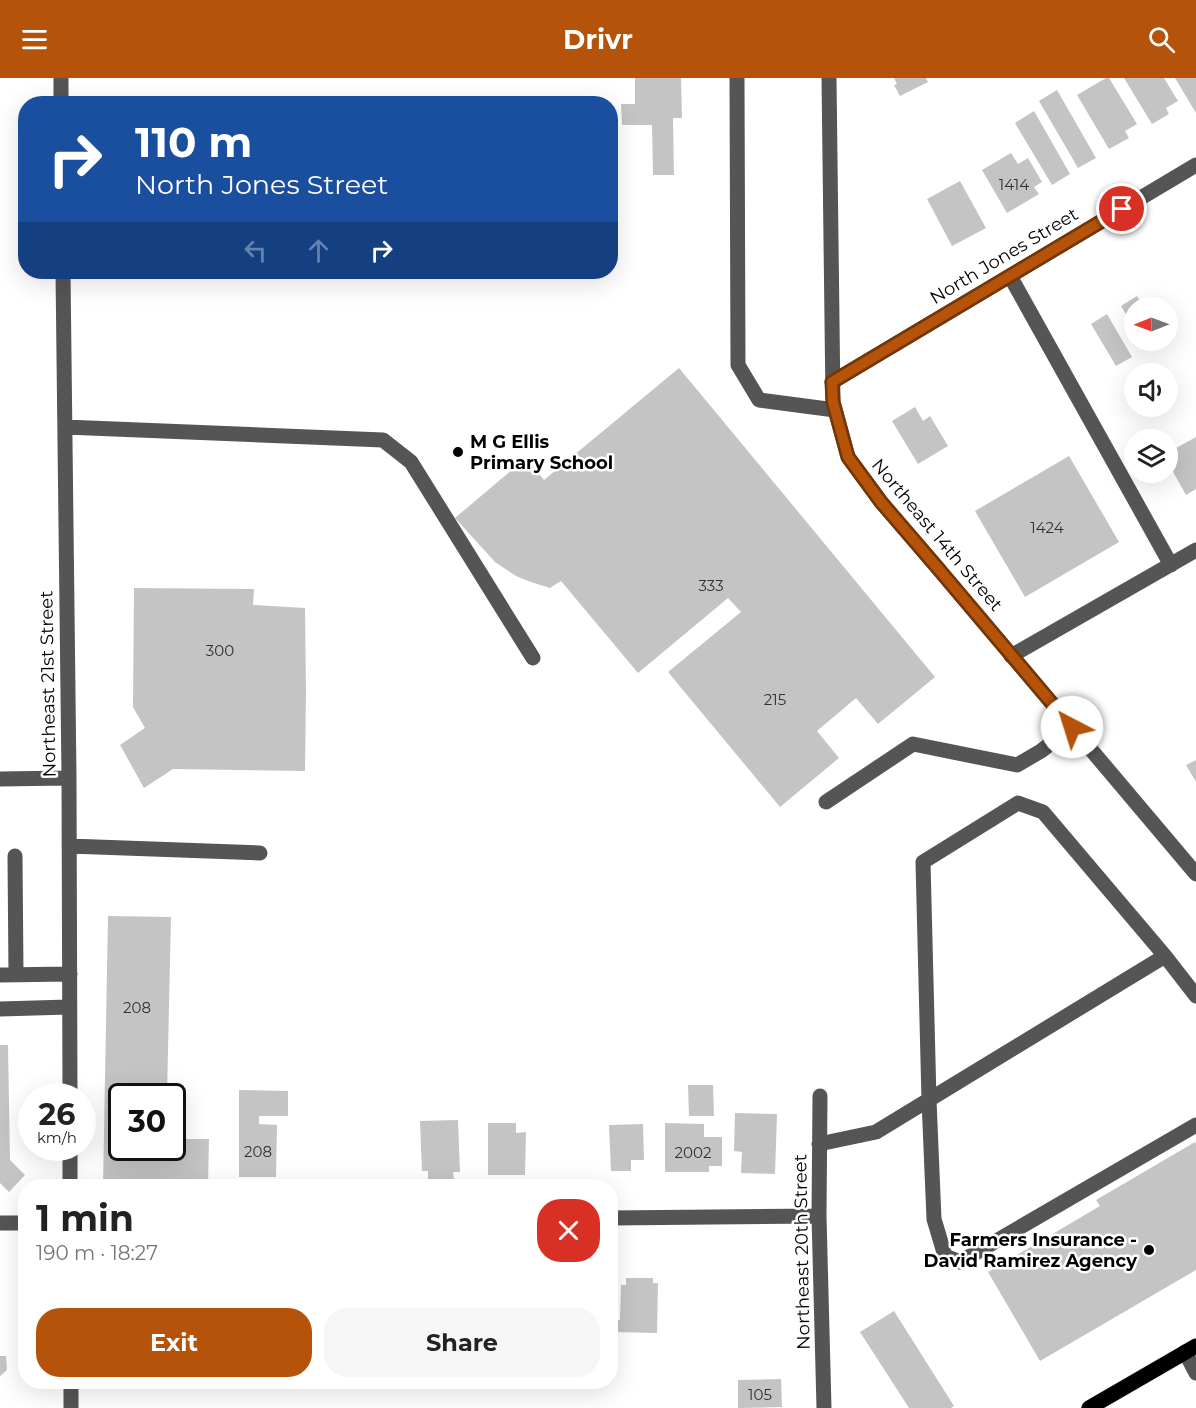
<!DOCTYPE html>
<html lang="en">
<head>
<meta charset="utf-8">
<style>
  :root { --surface:#fff; --page:#f6f6f6; --text:#222; --muted:#767676; --accent:#b45309 }
  body { margin:0; font-family:Montserrat,sans-serif; background:var(--page); color:var(--text); height:100vh; display:flex; flex-direction:column; font-size:22px; white-space:nowrap }
  * { box-sizing:border-box; margin:0 }
  p { font-size:20px; color:var(--muted) }
  .icon { flex:none; width:33px; height:33px; fill:none; stroke:currentColor; stroke-width:2; stroke-linecap:round; stroke-linejoin:round }
  .map { position:relative; flex:1; overflow:hidden }
  .drawer { position:absolute; left:18px; top:1101px; width:600px; height:210px; display:flex; flex-direction:column; background:var(--surface); border-radius:24px; box-shadow:0 6px 24px #0002 }
  .drawer>* { flex:none }
  .guide { position:absolute; left:18px; top:18px; width:600px; height:183px; border-radius:24px; box-shadow:0 6px 24px #0002; background:#1a4fa0; color:#fff; overflow:hidden }
  .needle { width:39px; rotate:269deg }
  .buttons { position:absolute; left:1124px; top:219px; display:grid; gap:12px }
  .buttons a { display:grid; place-items:center; width:54px; height:54px; border-radius:50%; background:var(--surface); box-shadow:0 6px 24px #0002; font-size:30px }
  .speed { position:absolute; left:18px; top:1005px; display:flex; gap:12px; font-size:30px; font-weight:700; text-align:center }
  .speed>* { display:grid; place-content:center; width:78px; height:78px; border-radius:50%; background:var(--surface); box-shadow:0 6px 24px #0002; line-height:1 }
  .speed small { font-size:15px; font-weight:400 }
  .speed .limit { border:3px solid #111; border-radius:9px; background:#fff; color:#111 }
  .pin { position:absolute; display:grid; place-items:center; width:51px; height:51px; color:#fff; margin:-26px; border:3px solid #fff; border-radius:50%; box-shadow:0 2px 6px #0007 }
  .me { position:absolute; width:66px; margin:-33px; rotate:320deg; stroke-linejoin:round; filter:drop-shadow(0 0 4px #0008) }
  .turn { display:flex; align-items:center; gap:21px; height:126px; padding:0 18px; font-size:27px }
  .turn .icon { width:78px; height:78px; stroke-width:2.5 }
  .turn b { display:block; font-size:42px; line-height:51px }
  .lanes { display:flex; align-items:center; height:57px; padding:0 18px; background:#0003; justify-content:center; gap:30px; direction:ltr }
  .lanes .off { opacity:.35 }
  .round { display:grid; place-items:center; flex:none; width:63px; height:63px; border-radius:24px; background:var(--page) }
  .head { display:flex; align-items:center; justify-content:space-between; height:102px; padding:0 18px }
  h1 { font-size:36px; font-weight:700; line-height:45px }
  .primary-button { display:flex; gap:12px; margin-top:auto; padding:12px 18px }
  .primary-button a { flex:1; height:69px; border-radius:24px; background:var(--accent); color:#fff; font-size:24px; font-weight:700; line-height:69px; text-align:center }
  .primary-button a+a { background:var(--page); color:var(--text) }
  header { display:flex; justify-content:space-between; align-items:center; height:78px; padding:0 18px; background:var(--accent); color:#fff; font-size:27px; font-weight:700 }
  .map>svg:first-child { display:block }
  .building { fill:#c4c4c4 }
  .lines { fill:none; stroke-linecap:round; stroke-linejoin:round }
  .major-casing { stroke:#dbdbdb; stroke-width:16 }
  .minor { stroke:#555; stroke-width:15 }
  .major { stroke:#000; stroke-width:15 }
  .route-casing { stroke:#753606; stroke-width:15 }
  .route { stroke:#b45309; stroke-width:10 }
  .poi-dot { fill:#000; stroke:#fff; stroke-width:2 }
  .labels { text-anchor:middle; dominant-baseline:central; stroke-width:5; stroke-linejoin:round; paint-order:stroke }
  .number-label { font-size:15px; fill:#313131 }
  .street-label { font-size:18px; fill:#000; stroke:#fff }
  .poi-label { font-size:18px; font-weight:bold; fill:#000; stroke:#fff; text-anchor:start }
</style>
</head>
<body>
<header><svg class="icon" aria-label="menu" viewBox="0 0 24 24"><path d="M4 6h16M4 12h16M4 18h16"/></svg>Drivr<svg class="icon" aria-label="search" viewBox="0 0 24 24"><circle cx="10" cy="10" r="6"/><path d="M15 15l6 6"/></svg></header>
<div class="map">
<svg width="1196" height="1330" viewBox="0 0 1196 1330">
  <rect width="100%" height="100%" fill="#fff"/>
  <path class="building" d="M635,0H681L682,40H673L674,97H653L652,47H622L621,26H635Z
    M894,0H926L928,4L900,18L894,7L897,6Z
    M1106,0H1109L1137,46L1125,53L1129,60L1109,71L1077,17Z
    M1124,0H1164L1178,23L1166,30L1169,36L1152,46Z
    M1175,0H1196V35Z
    M1057,12L1096,80L1078,90L1039,23Z
    M1034,33L1070,96L1052,107L1015,45Z
    M1011,75L1018,86L1028,80L1042,104L1034,109L1039,116L1007,135L982,92Z
    M960,103L986,150L952,168L927,121Z
    M1137,218L1144,230H1134V250L1121,228Z
    M1107,236L1132,279L1116,288L1091,246Z
    M1141,262H1163L1147,272Z
    M679,290L935,599L878,646L856,620L817,653L839,680L780,729L668,594L741,534L728,520L638,595L561,503L550,510L528,503L516,498L495,484L455,440L526,380L544,402Z
    M915,329L923,343L930,338L948,368L918,386L892,343Z
    M1196,359V411L1186,417L1172,392L1167,395V375Z
    M1069,378L1119,464L1025,519L975,433Z
    M134,510L254,511L253,527L305,530L306,614L305,693L173,691L144,710L120,667L145,650L133,629Z
    M1196,682V704L1186,687Z
    M108,838L171,839L167,1018H122V1070H172V1054H186V1061H209L208,1108H103Z
    M0,967H8L10,1082L25,1097L9,1114L0,1105Z
    M688,1007H713L714,1038H689Z
    M239,1012L288,1013V1038H259V1046L277,1047L276,1099H239Z
    M735,1035L777,1036L775,1096L741,1095L742,1074L734,1073Z
    M458,1042L460,1094H453L454,1101L428,1102V1093H422L420,1043Z
    M488,1045H516V1055L526,1054L525,1097H488Z
    M665,1045L704,1046V1059H722V1088H709V1094H665Z
    M643,1046L644,1082H631V1093H611L609,1047Z
    M1195,1064L1196,1066V1192L1040,1283L988,1194L1100,1128L1096,1122Z
    M626,1200H653V1205H658L657,1255L614,1254V1242H620L621,1207H626Z
    M894,1233L954,1328L951,1330H909L860,1254Z
    M0,1278H6L7,1292L0,1298Z
    M781,1301L782,1329L738,1330V1302Z"/>
  <g class="lines">
    <g class="major-casing">
      <path id="major" d="M1089,1330L1196,1268"/>
    </g>
    <path class="minor" d="M61,0V26
      M737,0L738,287L759,322L835,332
      M829,0L833,324L848,379L881,424L936,488L1196,796
      M63,194L69,700L70,1018
      M1010,198L1171,487
      M832,304L1196,87
      M65,349L383,362L411,384L533,580
      M1011,578L1196,472
      M0,701L69,700
      M826,724L913,666L1017,687L1041,673L1072,649
      M69,768L260,775
      M15,778L16,897
      M0,897L70,896
      M1196,918L1165,878L1043,734L1018,725L923,784L929,1022L934,1141L945,1178L960,1184L1196,1047
      M0,931L69,929
      M820,1018L819,1138L824,1330
      M819,1066L876,1054L1165,878
      M70,1070V1108
      M610,1140L819,1138
      M0,1145H26
      M1185,1274L1196,1295
      M71,1304V1330"/>
    <use href="#major" class="major"/>
  </g>
  <g class="lines">
    <g class="route-casing">
      <path id="route" d="M1072,649L936,488L881,424L848,379L833,324L832,304L1122,131"/>
    </g>
    <use href="#route" class="route"/>
  </g>
  <g class="poi-dot">
    <circle cx="458" cy="374" r="6"/>
    <circle cx="1149" cy="1172" r="6"/>
  </g>
  <g class="labels">
    <g class="number-label">
      <text x="1014" y="106">1414</text>
      <text x="1047" y="449">1424</text>
      <text x="711" y="507">333</text>
      <text x="220" y="572">300</text>
      <text x="775" y="621">215</text>
      <text x="137" y="929">208</text>
      <text x="258" y="1073">208</text>
      <text x="693" y="1074">2002</text>
      <text x="760" y="1316">105</text>
    </g>
    <g class="street-label">
      <text transform="translate(1004 178) rotate(-31)">North Jones Street</text>
      <text transform="translate(937 457) rotate(50)">Northeast 14th Street</text>
      <text transform="translate(48 606) rotate(-91)">Northeast 21st Street</text>
      <text transform="translate(802 1174) rotate(-91)">Northeast 20th Street</text>
    </g>
    <g class="poi-label">
      <text x="470" y="364">M G Ellis<tspan x="470" dy="21">Primary School</tspan></text>
      <text x="1137" y="1162" text-anchor="end">Farmers Insurance -<tspan x="1137" dy="21">David Ramirez Agency</tspan></text>
    </g>
  </g>
</svg>
<div class="buttons">
<a><svg class="needle" viewBox="-14 -14 28 28"><path d="M0-13l5 13h-10z" fill="#e53935"/><path d="M0 13l5-13h-10z" fill="#767676"/></svg></a>
<a><svg class="icon" aria-label="sound" viewBox="0 0 24 24"><path d="M4 9h4l5-4v14l-5-4H4zM17 9q2 3 0 6"/></svg></a>
<a><svg class="icon" aria-label="layers" viewBox="0 0 24 24"><path d="M12 4l9 5-9 5-9-5zM3 14l9 5 9-5"/></svg></a>
</div>
<div class="speed"><div>26<small>km/h</small></div><div class="limit">30</div></div>
<div class="pin" style="left:1122px;top:131px;background:#d93025"><svg class="icon" aria-label="arrive" viewBox="0 0 24 24"><path d="M6 21V4h12l-3 4 3 4H6"/></svg></div>
<svg class="me" style="left:1072px;top:649px" viewBox="-20 -20 40 40"><circle r="19" fill="#fff"/><path d="M0-13L10 11 0 6-10 11z" fill="#b45309"/></svg>
<div class="guide">
<div class="turn"><svg class="icon" aria-label="right" viewBox="0 0 24 24"><path d="M7 20v-9h11M14 6l5 5-5 5"/></svg><div><b>110 m</b>North Jones Street</div></div>
<div class="lanes"><svg class="icon off" aria-label="left" viewBox="0 0 24 24"><path d="M17 20v-9H6M10 6l-5 5 5 5"/></svg><svg class="icon off" aria-label="ahead" viewBox="0 0 24 24"><path d="M12 20V5M6 11l6-6 6 6"/></svg><svg class="icon" aria-label="right" viewBox="0 0 24 24"><path d="M7 20v-9h11M14 6l5 5-5 5"/></svg></div>
</div>
<section class="drawer">
<div class="head"><div><h1>1 min</h1><p>190 m · 18:27</p></div><a class="round" style="background:#d93025;color:#fff"><svg class="icon" aria-label="close" viewBox="0 0 24 24"><path d="M6 6l12 12M18 6L6 18"/></svg></a></div>
<div class="primary-button"><a>Exit</a><a>Share</a></div>
</section>
</div>
</body>
</html>
